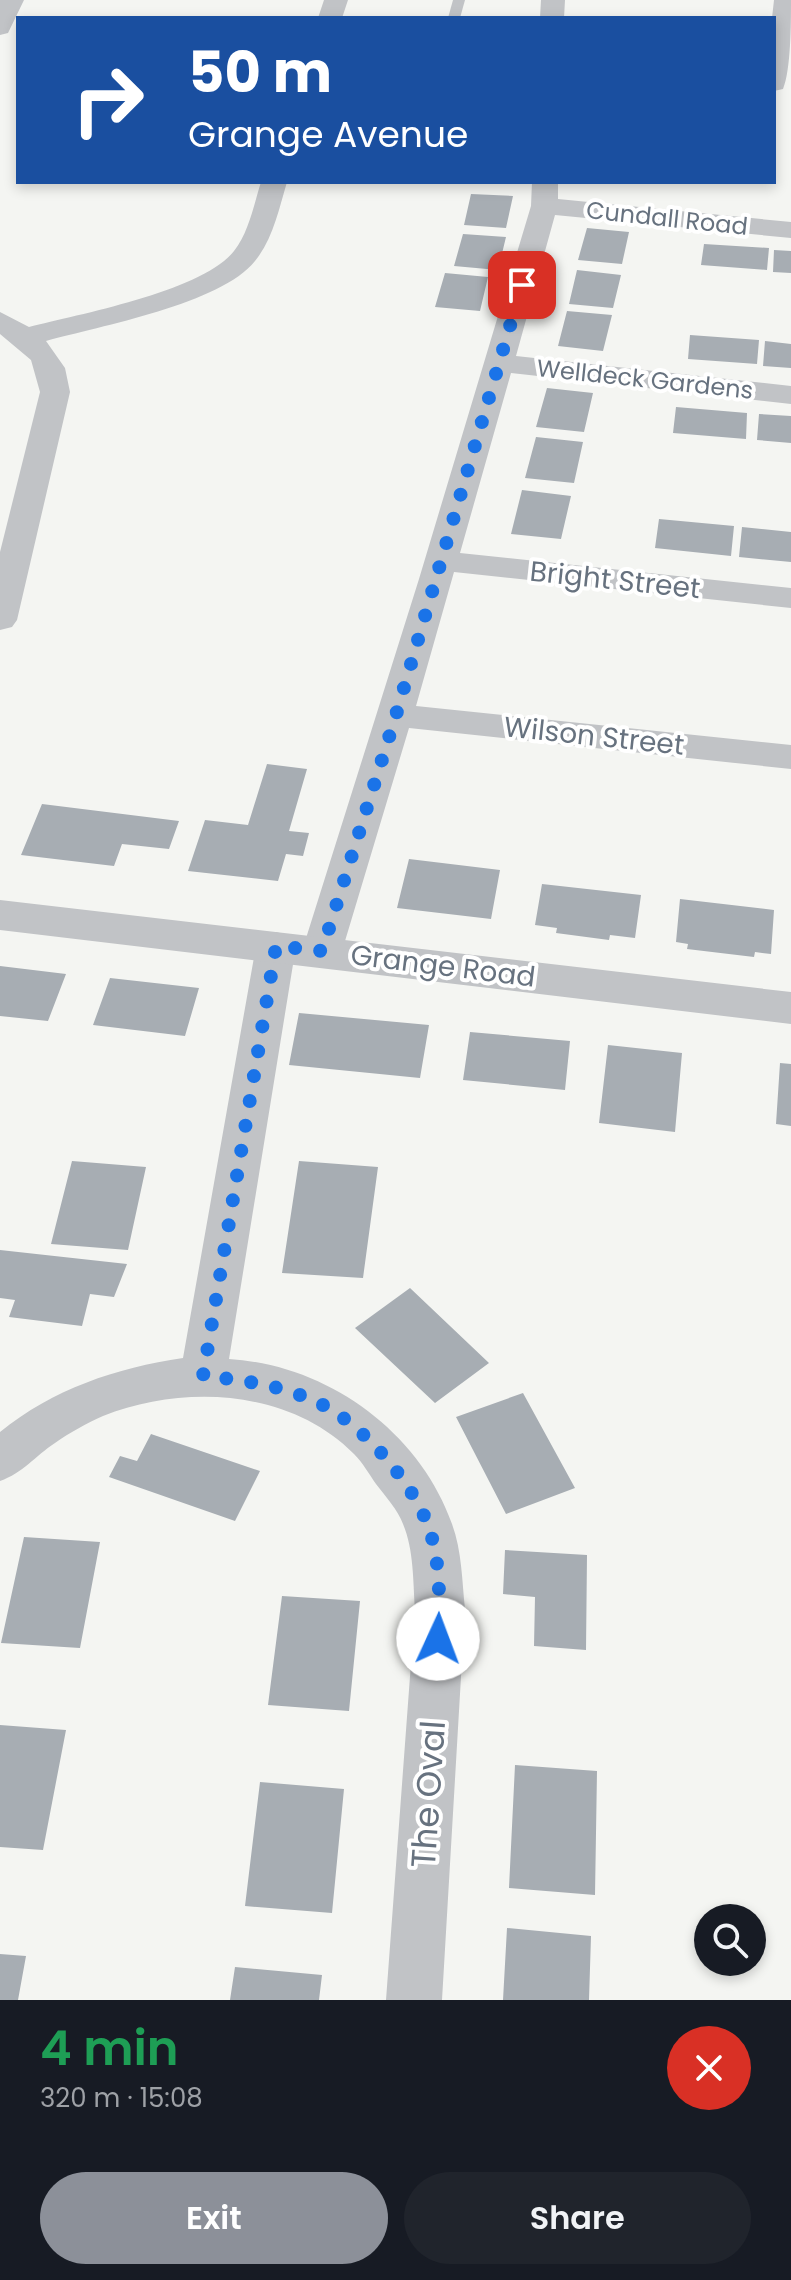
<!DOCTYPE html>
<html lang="en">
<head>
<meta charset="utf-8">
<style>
  :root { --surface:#171b24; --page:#20242c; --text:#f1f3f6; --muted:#9ea1a6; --accent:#8c9099 }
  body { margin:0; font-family:Poppins,sans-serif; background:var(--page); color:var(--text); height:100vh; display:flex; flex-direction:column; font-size:30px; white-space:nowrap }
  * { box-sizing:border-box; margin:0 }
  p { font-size:26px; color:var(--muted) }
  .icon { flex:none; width:44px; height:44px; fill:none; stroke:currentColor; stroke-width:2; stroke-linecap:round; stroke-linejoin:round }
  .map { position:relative; height:2000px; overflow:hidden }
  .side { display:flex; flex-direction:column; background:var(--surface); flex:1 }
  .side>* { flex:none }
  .guide { position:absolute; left:16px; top:16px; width:760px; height:168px; border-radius:0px; box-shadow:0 4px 12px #0003; background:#1a4fa0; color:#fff; overflow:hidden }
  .fabs { position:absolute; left:694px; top:1904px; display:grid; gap:16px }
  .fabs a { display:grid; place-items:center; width:72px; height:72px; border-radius:50%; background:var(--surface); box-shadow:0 4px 12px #0003; font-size:40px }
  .pin { position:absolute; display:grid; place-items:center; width:68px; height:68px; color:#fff; margin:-34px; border-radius:16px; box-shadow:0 4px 12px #0006 }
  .me { position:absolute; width:88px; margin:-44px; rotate:2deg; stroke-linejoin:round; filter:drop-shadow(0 0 6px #0008) }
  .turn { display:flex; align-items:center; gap:28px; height:168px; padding:0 40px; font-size:36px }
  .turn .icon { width:104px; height:104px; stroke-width:2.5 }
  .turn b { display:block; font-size:56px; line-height:68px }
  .round { display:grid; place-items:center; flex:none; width:84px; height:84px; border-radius:42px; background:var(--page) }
  .summary { display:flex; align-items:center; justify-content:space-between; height:136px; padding:0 40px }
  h1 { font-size:48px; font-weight:600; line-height:60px; color:#1e9e55 }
  .action { display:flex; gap:16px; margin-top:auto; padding:16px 40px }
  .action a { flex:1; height:92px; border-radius:48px; background:var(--accent); color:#fff; font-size:32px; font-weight:600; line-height:92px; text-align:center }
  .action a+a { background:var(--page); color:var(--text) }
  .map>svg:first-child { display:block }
  .building { fill:#a7adb3 }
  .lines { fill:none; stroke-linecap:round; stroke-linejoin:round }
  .service { fill:#c1c3c6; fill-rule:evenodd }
  .minor { fill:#c1c3c6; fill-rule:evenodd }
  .tertiary { fill:#c1c3c6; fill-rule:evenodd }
  .route { stroke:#1a73e8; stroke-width:14; stroke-dasharray:0 25.2 }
  .labels { text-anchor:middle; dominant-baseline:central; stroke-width:8; stroke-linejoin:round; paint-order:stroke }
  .far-street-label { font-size:24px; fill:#67727f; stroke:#fff }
  .street-label { font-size:28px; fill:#67727f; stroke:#fff }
  .near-street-label { font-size:34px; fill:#67727f; stroke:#fff }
</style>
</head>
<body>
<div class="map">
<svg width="791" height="2000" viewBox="0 0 791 2000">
  <rect width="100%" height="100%" fill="#f4f5f2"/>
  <path class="building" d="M471,194L513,196L506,228L464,225Z
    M587,228L629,232L622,264L578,260Z
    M463,234L506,237L498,270L454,266Z
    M704,244L769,248L767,270L701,265Z
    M774,250L791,251V273L773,272Z
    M577,270L621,275L613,308L569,304Z
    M445,273L488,277L480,311L435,307Z
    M567,311L612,315L603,351L558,346Z
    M690,335L759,340L757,364L688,359Z
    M765,341L791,344V368L763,366Z
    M547,388L593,393L584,432L536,427Z
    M676,407L747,413L746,439L673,433Z
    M759,414L791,416V443L757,440Z
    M536,437L583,442L574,483L525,478Z
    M522,490L571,496L561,539L511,534Z
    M659,519L734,526L731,556L655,548Z
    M742,527L791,532V562L739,557Z
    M267,764L307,769L289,831L309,833L303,856L286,854L278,881L188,871L205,820L248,825Z
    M42,804L179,821L169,849L122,844L114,866L21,855Z
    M409,859L500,870L491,919L397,908Z
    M542,884L641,895L635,938L610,935L609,940L556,933L557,928L535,925Z
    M680,899L774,910L771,954L755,952L754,957L687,949L688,944L676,942Z
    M0,966L66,974L48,1021L0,1016Z
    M110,978L199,988L185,1036L93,1025Z
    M299,1013L429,1025L420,1078L289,1065Z
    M470,1032L570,1041L565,1090L463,1080Z
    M608,1045L682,1053L675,1132L599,1123Z
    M780,1063L791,1064V1126L776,1124Z
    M72,1161L146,1167L128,1250L51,1244Z
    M299,1161L378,1167L363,1278L282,1273Z
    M0,1250L127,1264L114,1297L90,1294L82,1326L9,1317L15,1300L0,1298Z
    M410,1288L489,1363L435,1403L355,1328Z
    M523,1393L575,1488L506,1514L456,1417Z
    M151,1434L260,1471L235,1521L109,1477L120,1456L137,1461Z
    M24,1537L100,1542L80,1648L1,1643Z
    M505,1550L587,1555L586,1650L534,1646L535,1597L503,1594Z
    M282,1596L360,1601L349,1711L268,1705Z
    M0,1725L66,1730L43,1850L0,1847Z
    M515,1765L597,1771L595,1895L509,1888Z
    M260,1782L344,1789L332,1913L245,1906Z
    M507,1928L591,1936L589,2000H503Z
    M0,1954L26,1956L18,2000H0Z
    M235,1967L322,1975L319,2000H230Z"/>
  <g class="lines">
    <path class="service" d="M453,0H465L460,18H448Z"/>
    <path class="minor" d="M0,0H24L8,33L0,35Z
      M324,0H348L342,18H318Z
      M541,0H565L564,18H540Z
      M774,0H791C791,23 791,70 783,89L774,91V18H772Z
      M261,182H287C279,209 273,239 255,261C221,304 100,326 46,341L65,368L70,392L17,620L12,627L0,630V552L40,392L31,360L0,334V312L29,327C80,314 203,291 234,251C249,232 254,204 261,182Z
      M532,182H558V199L791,222V238L555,215L516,356L791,386V404L511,373L460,553L791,588V608L454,572L416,706L791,745V769L409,728L342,951L336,961L322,965L308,961L302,951L419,579L531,206Z
      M276,932L290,936L296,946L229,1359C327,1365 419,1431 452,1524C462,1551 462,1581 465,1609L442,2000H386L415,1609C413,1582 414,1550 403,1524C398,1510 385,1496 376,1484C369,1474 363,1463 354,1454C290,1389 184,1384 103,1416C87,1423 69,1433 55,1443C35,1456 23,1473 0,1481V1432C53,1389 116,1368 183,1358L256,946L262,936Z"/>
    <path class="tertiary" d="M0,900L791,992V1024L0,930Z"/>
  </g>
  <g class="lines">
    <path class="route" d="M438,1639C440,1603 441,1558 427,1523C410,1479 360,1422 317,1402C280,1385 242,1380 203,1376L276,946L322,951L396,715L522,285"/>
  </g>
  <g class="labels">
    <g class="far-street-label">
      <text transform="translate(667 218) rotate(6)">Cundall Road</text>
      <text transform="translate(645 379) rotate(6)">Welldeck Gardens</text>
    </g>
    <g class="street-label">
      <text transform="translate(615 580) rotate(6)">Bright Street</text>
      <text transform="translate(594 736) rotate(6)">Wilson Street</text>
      <text transform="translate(443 966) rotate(7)">Grange Road</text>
    </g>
    <g class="near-street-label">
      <text transform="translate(428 1794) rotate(-86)">The Oval</text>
    </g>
  </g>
</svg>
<div class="fabs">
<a><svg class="icon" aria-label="search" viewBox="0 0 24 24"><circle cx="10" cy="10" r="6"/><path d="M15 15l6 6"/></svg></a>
</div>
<div class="pin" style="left:522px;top:285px;background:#d93025"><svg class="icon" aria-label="arrive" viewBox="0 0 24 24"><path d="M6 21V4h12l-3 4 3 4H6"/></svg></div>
<svg class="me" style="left:438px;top:1639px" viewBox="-20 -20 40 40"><circle r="19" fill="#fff"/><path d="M0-13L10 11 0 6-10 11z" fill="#1a73e8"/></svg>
<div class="guide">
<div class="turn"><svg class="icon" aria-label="right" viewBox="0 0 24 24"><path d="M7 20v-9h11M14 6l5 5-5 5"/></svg><div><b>50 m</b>Grange Avenue</div></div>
</div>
</div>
<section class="side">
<div class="summary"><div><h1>4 min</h1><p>320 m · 15:08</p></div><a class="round" style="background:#d93025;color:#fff"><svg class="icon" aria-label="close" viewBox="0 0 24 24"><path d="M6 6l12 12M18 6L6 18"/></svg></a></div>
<div class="action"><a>Exit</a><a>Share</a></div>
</section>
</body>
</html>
